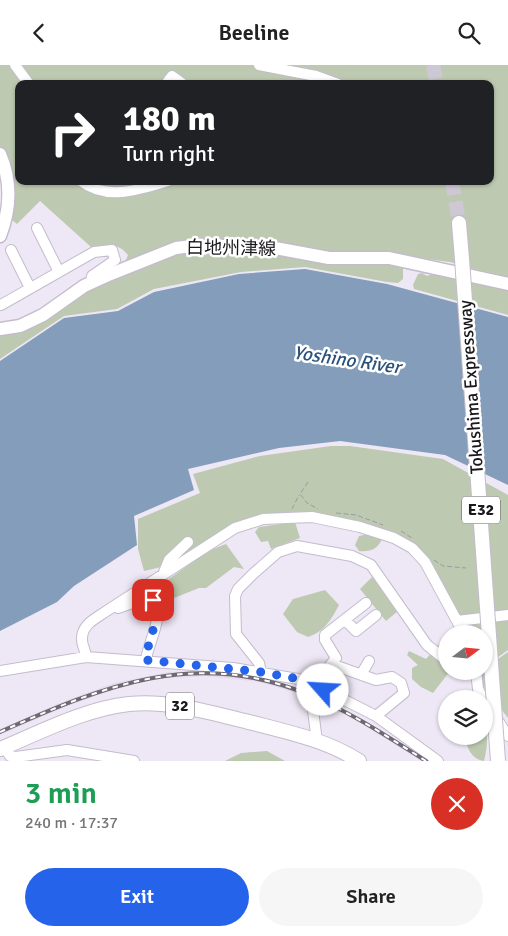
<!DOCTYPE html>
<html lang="en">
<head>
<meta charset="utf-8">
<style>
  :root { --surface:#fff; --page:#f6f6f6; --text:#222; --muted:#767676; --accent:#2563eb }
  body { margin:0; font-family:Signika,"Noto Sans JP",sans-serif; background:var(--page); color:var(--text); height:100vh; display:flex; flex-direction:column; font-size:19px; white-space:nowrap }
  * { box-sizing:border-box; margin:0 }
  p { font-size:16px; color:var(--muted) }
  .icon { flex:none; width:28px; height:28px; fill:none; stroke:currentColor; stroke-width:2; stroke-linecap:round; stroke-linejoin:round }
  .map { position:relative; height:696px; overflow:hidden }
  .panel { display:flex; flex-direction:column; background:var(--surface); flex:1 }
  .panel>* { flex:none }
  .top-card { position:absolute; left:15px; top:15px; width:479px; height:105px; border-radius:10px; box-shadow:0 1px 4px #0004; background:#202124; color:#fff; overflow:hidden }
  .needle { width:32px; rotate:74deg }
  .fabs { position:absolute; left:438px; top:560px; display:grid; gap:10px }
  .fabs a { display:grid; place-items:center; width:55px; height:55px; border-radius:50%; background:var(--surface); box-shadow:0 1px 4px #0004; font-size:25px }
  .pin { position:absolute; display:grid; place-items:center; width:42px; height:42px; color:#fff; margin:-21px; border-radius:10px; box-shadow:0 2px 8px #0006 }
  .me { position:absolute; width:55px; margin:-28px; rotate:296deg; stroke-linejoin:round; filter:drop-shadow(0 0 4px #0008) }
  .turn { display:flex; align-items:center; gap:18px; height:105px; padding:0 25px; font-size:22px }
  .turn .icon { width:65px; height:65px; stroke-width:2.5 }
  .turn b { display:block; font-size:35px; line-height:42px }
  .round { display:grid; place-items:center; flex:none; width:52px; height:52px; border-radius:26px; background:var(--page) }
  .head { display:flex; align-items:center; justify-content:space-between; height:85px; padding:0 25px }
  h1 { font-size:30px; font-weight:600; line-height:38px; color:#1e9e55 }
  .button { display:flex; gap:10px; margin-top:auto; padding:10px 25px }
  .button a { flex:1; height:58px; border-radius:30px; background:var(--accent); color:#fff; font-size:20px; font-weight:600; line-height:58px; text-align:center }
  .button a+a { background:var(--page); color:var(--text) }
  header { display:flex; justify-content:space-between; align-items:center; height:65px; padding:0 25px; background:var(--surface); font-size:22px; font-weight:600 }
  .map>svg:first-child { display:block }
  .built { fill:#e5daf0 }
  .green { fill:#bdcab1; fill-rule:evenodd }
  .water { fill:#839dba }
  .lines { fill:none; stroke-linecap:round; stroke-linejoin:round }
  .highway-tunnel { stroke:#cec8d5; stroke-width:14; stroke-dasharray:14 7; stroke-linecap:butt }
  .minor-casing { stroke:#c4bccb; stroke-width:12 }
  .major-casing { stroke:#c4bccb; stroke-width:15 }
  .highway-casing { stroke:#c4bccb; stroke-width:16 }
  .path { stroke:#9e98a3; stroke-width:1; stroke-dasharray:5 2.5; stroke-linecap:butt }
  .minor { stroke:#fff; stroke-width:10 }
  .major { stroke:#fff; stroke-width:12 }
  .highway { stroke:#fff; stroke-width:14 }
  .rail-casing { stroke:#6e6972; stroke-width:4 }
  .rail { stroke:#fff; stroke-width:2; stroke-dasharray:5.5; stroke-linecap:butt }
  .minor-bridge-casing { stroke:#c4bccb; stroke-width:12; stroke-linecap:butt }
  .highway-bridge-casing { stroke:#c4bccb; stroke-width:16; stroke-linecap:butt }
  .minor-bridge { stroke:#fff; stroke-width:10 }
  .highway-bridge { stroke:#fff; stroke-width:14 }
  .route { stroke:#2563eb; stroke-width:9; stroke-dasharray:0 16.2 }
  .labels { text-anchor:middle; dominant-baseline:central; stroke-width:5; stroke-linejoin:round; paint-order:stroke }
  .shield { fill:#fff; stroke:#5f5d61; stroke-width:1 }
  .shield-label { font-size:16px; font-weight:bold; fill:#1b181d }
  .street-label { font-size:18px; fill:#1b181d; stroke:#fff }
  .water-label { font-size:19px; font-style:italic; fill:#2b527c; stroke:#fff }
</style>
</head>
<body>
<header><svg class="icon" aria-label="back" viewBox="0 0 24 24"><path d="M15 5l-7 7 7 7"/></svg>Beeline<svg class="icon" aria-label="search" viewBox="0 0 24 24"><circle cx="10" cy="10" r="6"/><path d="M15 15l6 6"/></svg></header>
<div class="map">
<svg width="508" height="696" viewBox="0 0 508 696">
  <rect width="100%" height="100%" fill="#eee7f5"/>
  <path class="built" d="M206,606L260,613L307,626L353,649L430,696H421L351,652L306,631L260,617L206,611L152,614L116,623L57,645L0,670V664L55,640L114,618L169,607Z"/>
  <path class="green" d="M0,0H508V214L450,197L370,187L315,189L223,179L125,197L128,190C118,177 106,180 91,182L40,136L17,159L12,155L6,95L0,83ZM19,19H490V116H19Z
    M261,184L316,198L369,195L403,201V214L398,218L387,217L305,202L241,207L154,224L117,244L64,251L0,294V269L91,223L178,185Z
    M422,208L427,211L432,209L474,218L476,215L508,223V250L414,224L413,220L418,209Z
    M331,381H350L443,394L508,430V585L484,602V569H470L437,510L425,493L350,456L260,451L170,500L144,506L138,484V454L200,428L193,409L260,391Z
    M295,457L300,473L271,484L268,476L261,477L255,467L259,462Z
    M369,469L382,474C378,484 370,487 359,486L355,480L359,471Z
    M226,479L244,504L234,502L206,523H199L174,533L167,530L165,522L166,516L208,486Z
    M373,511L398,546L386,556L360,524Z
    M325,525L339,540C331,555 324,567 308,572L297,567L283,549L293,534Z
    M446,572V583L440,596H446V606H450L433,628L421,622L412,614V603L418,600L407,590L409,586L426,594Z
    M508,587V653L480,617L481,606Z
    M484,658C489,667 487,685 484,696C471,694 466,682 466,671H484Z
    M267,686L285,696H225L241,688Z"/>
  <path class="water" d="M305,204L387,219L508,252V420L445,390L340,376L279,383L188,404L194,425L134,451L137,480L74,521L57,537L0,566V296L64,253L118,246L154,227L239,209Z"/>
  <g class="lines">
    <path class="highway-tunnel" d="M433,0L437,19
      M452,116L459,158"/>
    <g class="minor-casing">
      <path id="minor" d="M15,0L29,19
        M259,0L316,11L338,19
        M166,19L172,11L183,19
        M81,116C107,136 138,125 168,116
        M37,163L59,207
        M11,185L30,223
        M1,240L94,187L112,185L115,195L92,211L91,218
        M164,507L169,495L188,477
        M118,543L146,533C172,537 147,579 146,595
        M346,556L356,566L376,550
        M457,556L508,550
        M86,592C86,586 82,581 82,575C81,559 97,553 108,545L235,463L263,454L312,452L360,462L394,473L412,483L425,497L464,569
        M331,599L376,615L392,612L401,618L404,628L376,651L313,619L317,617L336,593L325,575V570L366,538
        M0,606L86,592L233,603L304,615L313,619V624
        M476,606L478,624L483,634
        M261,607L259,598L236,569L235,531L238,524L253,509L278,487L297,481L352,491L371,500L427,580L446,595
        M362,608L369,596
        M484,634L508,671
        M312,638L317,676
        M376,651L438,696
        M4,682L10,691L16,692L67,685L134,696"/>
    </g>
    <g class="major-casing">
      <path id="major" d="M0,89C12,117 11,143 0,171
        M0,264L20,261L43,250L84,221L106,211L176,183L192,181H264L329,193H389L508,219"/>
    </g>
    <g class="highway-casing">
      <path id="highway" d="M459,158L462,194
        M0,684C41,667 84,644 129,639C169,635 207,647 245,656C283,666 325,674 359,696"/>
    </g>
    <path class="path" d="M308,417L300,429L307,438L318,444
      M292,444L299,430
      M336,448L356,450L383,460
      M401,466L412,473
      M434,495L443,501L466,503"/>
    <use href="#minor" class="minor"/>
    <use href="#major" class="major"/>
    <use href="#highway" class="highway"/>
    <g class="rail-casing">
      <path id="rail" d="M0,667C103,621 195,583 307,629C349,646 388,672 426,696"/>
    </g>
    <use href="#rail" class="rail"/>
    <g class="minor-bridge-casing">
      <path id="minor-bridge" d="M312,638L313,624"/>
    </g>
    <g class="highway-bridge-casing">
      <path id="highway-bridge" d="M462,194L498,696"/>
    </g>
    <use href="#minor-bridge" class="minor-bridge"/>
    <use href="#highway-bridge" class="highway-bridge"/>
  </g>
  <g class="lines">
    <path class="route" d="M153,535L158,543C156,561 147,579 146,595L261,607L304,615L323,625"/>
  </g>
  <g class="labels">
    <g class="shield">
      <rect x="462" y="431.5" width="38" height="27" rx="4"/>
      <rect x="166" y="627.5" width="28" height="27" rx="4"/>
    </g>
    <g class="shield-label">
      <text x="481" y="445">E32</text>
      <text x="180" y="641">32</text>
    </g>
    <g class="street-label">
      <text transform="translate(231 183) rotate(1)">白地州津線</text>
      <text transform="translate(471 322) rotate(-94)">Tokushima Expressway</text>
    </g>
    <g class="water-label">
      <text transform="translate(347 295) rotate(8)">Yoshino River</text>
    </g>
  </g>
</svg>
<div class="fabs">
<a><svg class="needle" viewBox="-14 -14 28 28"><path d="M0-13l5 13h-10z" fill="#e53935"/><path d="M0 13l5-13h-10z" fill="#767676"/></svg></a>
<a><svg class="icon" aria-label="layers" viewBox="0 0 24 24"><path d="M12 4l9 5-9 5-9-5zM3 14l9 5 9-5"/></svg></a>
</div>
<div class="pin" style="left:153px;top:535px;background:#d93025"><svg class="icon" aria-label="arrive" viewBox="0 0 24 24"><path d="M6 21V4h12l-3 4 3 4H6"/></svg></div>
<svg class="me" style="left:323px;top:625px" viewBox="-20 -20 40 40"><circle r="19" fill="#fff"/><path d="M0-13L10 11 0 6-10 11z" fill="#2563eb"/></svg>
<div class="top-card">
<div class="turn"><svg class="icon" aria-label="right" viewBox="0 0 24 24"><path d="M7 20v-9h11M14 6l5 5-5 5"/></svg><div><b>180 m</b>Turn right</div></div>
</div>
</div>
<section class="panel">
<div class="head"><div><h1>3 min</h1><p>240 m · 17:37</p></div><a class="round" style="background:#d93025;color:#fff"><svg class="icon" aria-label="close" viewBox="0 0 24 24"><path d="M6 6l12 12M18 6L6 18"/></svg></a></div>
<div class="button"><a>Exit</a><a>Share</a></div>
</section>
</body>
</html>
